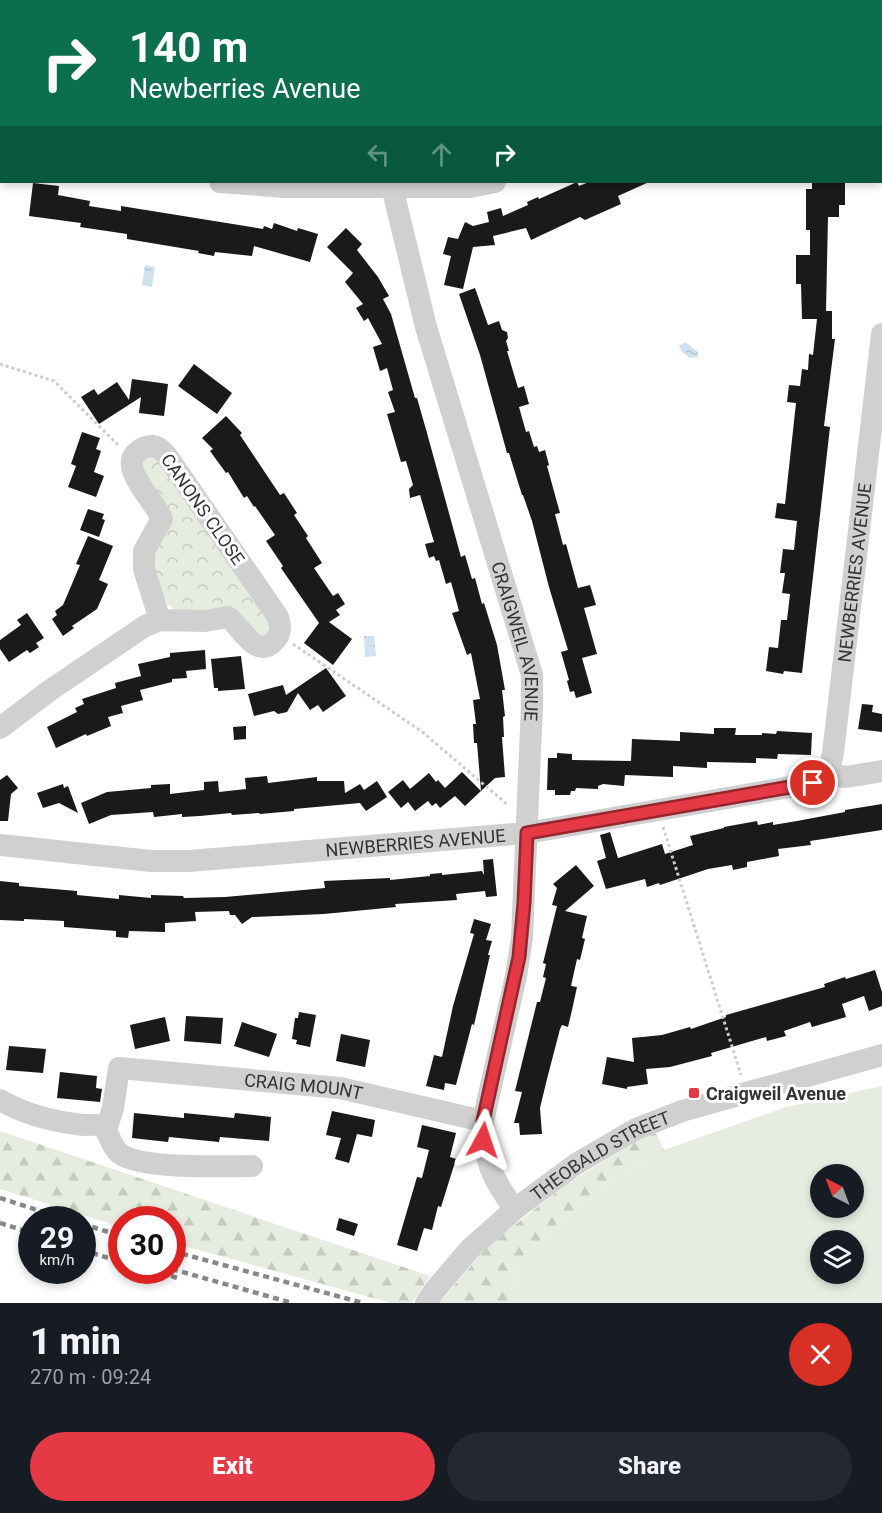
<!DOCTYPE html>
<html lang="en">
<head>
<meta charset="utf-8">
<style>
  :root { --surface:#171b24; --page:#242831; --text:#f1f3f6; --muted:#9ea1a6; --accent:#e63946 }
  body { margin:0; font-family:Roboto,sans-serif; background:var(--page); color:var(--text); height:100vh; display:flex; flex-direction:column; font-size:22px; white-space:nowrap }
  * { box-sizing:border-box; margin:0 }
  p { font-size:20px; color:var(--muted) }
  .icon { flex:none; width:33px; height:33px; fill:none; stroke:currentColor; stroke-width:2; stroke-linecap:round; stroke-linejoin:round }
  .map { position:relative; height:1303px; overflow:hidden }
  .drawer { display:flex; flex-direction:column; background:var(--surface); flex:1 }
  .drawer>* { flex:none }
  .hud { position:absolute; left:0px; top:0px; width:882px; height:183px; box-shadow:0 3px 9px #0003; background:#0b6e4f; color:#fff; overflow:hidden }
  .needle { width:39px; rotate:318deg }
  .controls { position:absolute; left:810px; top:1164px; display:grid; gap:12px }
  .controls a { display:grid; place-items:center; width:54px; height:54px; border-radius:50%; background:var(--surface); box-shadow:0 3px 9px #0003; font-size:30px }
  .speed { position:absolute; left:18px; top:1206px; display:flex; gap:12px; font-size:30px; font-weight:700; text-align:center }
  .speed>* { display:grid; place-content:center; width:78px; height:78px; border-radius:50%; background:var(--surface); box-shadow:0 3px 9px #0003; line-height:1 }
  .speed small { font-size:15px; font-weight:400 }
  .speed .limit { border:9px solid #d22; background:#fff; color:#111 }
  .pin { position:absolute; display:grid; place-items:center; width:51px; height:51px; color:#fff; margin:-26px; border:3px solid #fff; border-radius:50%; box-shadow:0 2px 6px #0007 }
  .me { position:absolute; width:66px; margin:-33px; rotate:5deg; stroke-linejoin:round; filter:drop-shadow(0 0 4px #0008) }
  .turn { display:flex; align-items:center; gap:21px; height:126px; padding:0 30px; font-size:27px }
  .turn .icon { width:78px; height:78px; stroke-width:2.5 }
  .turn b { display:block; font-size:42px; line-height:51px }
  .lanes { display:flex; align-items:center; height:57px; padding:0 30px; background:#0003; justify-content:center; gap:30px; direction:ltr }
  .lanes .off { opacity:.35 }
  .round { display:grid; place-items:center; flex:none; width:63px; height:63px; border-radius:32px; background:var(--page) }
  .head { display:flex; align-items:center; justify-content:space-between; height:102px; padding:0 30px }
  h1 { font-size:36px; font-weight:800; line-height:45px }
  .primary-button { display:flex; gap:12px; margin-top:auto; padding:12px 30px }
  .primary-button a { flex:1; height:69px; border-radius:36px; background:var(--accent); color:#fff; font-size:24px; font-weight:800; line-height:69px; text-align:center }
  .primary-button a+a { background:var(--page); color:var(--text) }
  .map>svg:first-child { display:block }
  .grass { fill:#e6ecdf; fill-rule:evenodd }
  .forest { fill:url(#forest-firs) }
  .park { fill:url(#park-crowns) }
  .water { fill:url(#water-ripples) }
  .building { fill:#1a1a1a }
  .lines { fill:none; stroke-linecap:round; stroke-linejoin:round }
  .path { stroke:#cdcdcd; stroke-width:3; stroke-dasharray:3 3; stroke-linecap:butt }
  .minor { stroke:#d0d0d0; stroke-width:22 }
  .rail { stroke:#888; stroke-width:4.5; stroke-dasharray:6 4.5; stroke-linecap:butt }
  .route-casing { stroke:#96252e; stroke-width:15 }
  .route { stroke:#e63946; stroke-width:10 }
  .poi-dot { fill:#e63946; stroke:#fff; stroke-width:2 }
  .labels { text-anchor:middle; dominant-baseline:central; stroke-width:6; stroke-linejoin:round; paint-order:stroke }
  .street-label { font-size:18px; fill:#333; stroke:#fff }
  .poi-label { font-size:18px; font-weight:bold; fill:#333; stroke:#fff; text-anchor:start }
</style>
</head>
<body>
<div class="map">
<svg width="882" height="1303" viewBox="0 0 882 1303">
  <defs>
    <pattern id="forest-firs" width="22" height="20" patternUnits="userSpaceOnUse" patternTransform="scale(1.5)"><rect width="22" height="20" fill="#e6ecdf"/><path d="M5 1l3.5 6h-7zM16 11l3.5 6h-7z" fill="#c6cbc0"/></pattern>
    <pattern id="park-crowns" width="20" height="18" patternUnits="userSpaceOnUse" patternTransform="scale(1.5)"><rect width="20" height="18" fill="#e6ecdf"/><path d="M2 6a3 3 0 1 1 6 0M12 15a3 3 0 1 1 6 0" fill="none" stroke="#c6cbc0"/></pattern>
    <pattern id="water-ripples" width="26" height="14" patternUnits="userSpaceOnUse" patternTransform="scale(1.5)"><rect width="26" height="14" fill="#cfe2ee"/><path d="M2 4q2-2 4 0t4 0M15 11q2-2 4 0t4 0" fill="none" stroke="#b2c2cd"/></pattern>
  </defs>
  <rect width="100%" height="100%" fill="#fff"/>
  <path class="grass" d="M882,1086V1303H507L521,1257L600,1189L664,1150L786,1107ZM820,1174H854V1208H820ZM820,1240H854V1274H820Z"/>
  <path class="forest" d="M655,1130L664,1150L600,1189L521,1257L507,1303H439L488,1246L568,1183Z
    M0,1131L430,1276L412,1303H391L173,1243L172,1220H122L121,1227L0,1189Z"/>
  <path class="park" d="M152,451L273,619L269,639L177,611L167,604L151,581L157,538L138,458Z"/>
  <path class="water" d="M145,265L155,267L152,287L142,285Z
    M685,342L697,351L699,355L698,357L690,358L682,352L679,346Z
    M364,636H374L376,656L365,657Z"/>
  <path class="building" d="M577,182L579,186L589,182H649L618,196L621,204L585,220L580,217L531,240L526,228L493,236L495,245L473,247L463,289L444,285L451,256L443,254L448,237L458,239L465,222L473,226L489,222L487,212L501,208L503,216L528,205L527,202L538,197L539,199Z
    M812,182H845V205H839V217H828L826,311H832V339H835L824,426L830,427L802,673L784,671L783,674L766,671L769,647L778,648L781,620H787L790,594L782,593L785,573H780L783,549L794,550L797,521L775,518L777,503L785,504L796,403L787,402L789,385L800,386L802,369L808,370L809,354L813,355L817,319H802L801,284H796V255H810V230H806V189H812Z
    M33,183L59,186L58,195L90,201L89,206L121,211V206L263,229L264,226L272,229L274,223L297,231L298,228L318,234L310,262L254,246L252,256L215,252L214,256L198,253L199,251L127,239V234L80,227L81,223L29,216Z
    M346,228L362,244L357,250L378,277L389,296L383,299L391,314L415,398H417L427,433L461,557L465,555L472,579L475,578L482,604L484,603L497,645L505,690H502L505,716L503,717L504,737H502L505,777L495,778L481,791L477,743H474L473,724H476L473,700L480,699L471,653L467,655L452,613L459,611L451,582L446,584L439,560L436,561L434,556L429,558L425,544L434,542L420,495L410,498L409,489L413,485L406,461L401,462L387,414L395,412L388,392L393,390L387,368L380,371L373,347L382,344L368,318L364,321L356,308L363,304L345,282L353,273L327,247Z
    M475,288L488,325L499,321L502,330L507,332L508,338L506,341L509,351H507L518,388L524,386L529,404L519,407L526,432L529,431L534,447L537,446L539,452L545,450L549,465L547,466L560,513L555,514L563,545L566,544L578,588L590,585L596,605L584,608L597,654L582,658L592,693L576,698L574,691L570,692L567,681L569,680L561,652L568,650L549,587L532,521L523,495H522L509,453H507L480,355L459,294Z
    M194,364L232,393L217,414L178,386Z
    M132,379L168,384L164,416L139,413L141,397L99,424L81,397L94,389L98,395L117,382L129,400Z
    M226,416L242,433L240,435L280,495L284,493L297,513L294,515L308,536L306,538L322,563L314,568L333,596L338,593L345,604L336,610L340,615L329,622L352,639L333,665L304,643L319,623L281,568L283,566L266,541L275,535L255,506L254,507L247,496L244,498L228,472L226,473L210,451L213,449L202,438Z
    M82,432L100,438L96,449L101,451L94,472L104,476L96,497L68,487L76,466L71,464Z
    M88,509L104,514L102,519L105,520L99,537L80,530Z
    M88,536L113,546L99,580L108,584L97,609L72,626L74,628L63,636L52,619L57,615L55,611L63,605L80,565L76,564Z
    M27,613L44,638L36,643L39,647L30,653L27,650L9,662L0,649V640L21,625L17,620Z
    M205,650L206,669L186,671L187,678L172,679V682L140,690L143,700L121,706L123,713L108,717L111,726L87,736L86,734L56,748L47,727L77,712L75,708L84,704L82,699L116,688L115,683L141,676L138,664L170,657V653Z
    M241,656L245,689L218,691V688H214L211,659Z
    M326,668L346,696L323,712L318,705L310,710L298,693L287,712L278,714L274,711L254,716L248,694L283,685L286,695Z
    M862,704L873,705L872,712L882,714V732L858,729Z
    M246,726V739L234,740L233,727Z
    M714,728H736L735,735H762V733L776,734L777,731L812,733L811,755L778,754L777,759L756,758V763L707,762V768L673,766V777L625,775L624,786L603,784L598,786V789L576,788L575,791H571L570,795H555V790H547L548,758H557V753L572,754V760L631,761L632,739L680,741V732L714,734Z
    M462,772L481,791L465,806L455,796L440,808L436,803L432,806L428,801L415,811L408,802L401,808L388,792L403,780L410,789L429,773L436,782L438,780L445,788Z
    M7,775L18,788L11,794L8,821H0V780Z
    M267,776L268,783L317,777V781H344L345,793L360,784L364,790L377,781L387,797L366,811L360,803L294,809V811L260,814L259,813L232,815L231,813L200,816L182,817V814L154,817L153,812L111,815L89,824L81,803L107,792L151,788V785L170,784V794L204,790V782L218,781L219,792L246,789L245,778Z
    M63,784L64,788L68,786L78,813L59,803L43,808L37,793Z
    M882,804V830L810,841L811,845L778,849L779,856L747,862V867L733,870L732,865L708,869L660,885L659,883L647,887L645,879L606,889L597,861L606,858L600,835L607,833L610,832L618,858L662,844L665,854L693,845L690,836L724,828V827L757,821L758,825L773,822V825L797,821L845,812V810Z
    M493,859L497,896L486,897L485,891L456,894L457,900L395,904L396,907L324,914L252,917L242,924L235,915H230L229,911L195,912L196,921L165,923V932L129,931L128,938L116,937V931L64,927V921L24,919V921L0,920V881L19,883V886L77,891V895L119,899V895L151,898V895L183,896L184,898L225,897L325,888L324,881L390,878V880L430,876V874L442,873V875L482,871L484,875L483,860Z
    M576,865L594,886L565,911L587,916L582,938L585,939L580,960L577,959L571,986L577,987L572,1010L568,1027L562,1025L560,1029L547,1079L540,1108L542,1134L520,1135L519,1123H514L522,1092L515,1091L537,1002H540L546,978L543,977L546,964L543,963L557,906L552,905L557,888L553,884Z
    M474,919L491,924L486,940L492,941L488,955H490L474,1025L472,1024L456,1085L445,1083L444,1090L426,1086L434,1055L442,1057L453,1006L474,934L470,933Z
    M875,970L882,992V1006L869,1011L864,996L842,1004L846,1017L812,1027L810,1022L784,1031L786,1036L767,1041L766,1037L711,1053L712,1056L670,1067L646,1069L648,1084L627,1087V1089L602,1084L607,1057L634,1062L632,1038L662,1035L690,1027L691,1029L726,1017V1015L825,987L824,984L845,977L846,979Z
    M299,1012L316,1015L310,1047L296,1044L297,1040L292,1039L295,1018H298Z
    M186,1016L223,1018L221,1044L184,1041Z
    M165,1017L170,1041L135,1049L130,1025Z
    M242,1022L277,1034L269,1057L234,1046Z
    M341,1034L370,1040L365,1067L336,1061Z
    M9,1046L46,1049L43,1073L6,1070Z
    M60,1072L97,1076L96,1088L102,1089L100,1102L57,1098Z
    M332,1111L375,1120L372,1137L357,1134L349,1163L335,1159L341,1138L326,1135Z
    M134,1113L184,1118V1113L234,1118L235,1113L271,1117L269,1141L220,1137L219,1142L169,1137L168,1142L132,1138Z
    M422,1125L456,1133L450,1157L456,1159L441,1207L438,1206L432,1230L424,1228L417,1251L397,1245L417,1177L422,1178L429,1150L417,1147Z
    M339,1218L358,1224L354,1236L336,1230Z"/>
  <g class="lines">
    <path class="path" d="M0,364L54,381L119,446
      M293,644L421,731L508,805
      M663,827L741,1075"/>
    <g class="minor">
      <path d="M657,0L658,2"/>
      <path d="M834,0L836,2"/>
      <path d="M745,2L746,0"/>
      <path d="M880,67L882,70"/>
      <path d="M0,144H2"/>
      <path d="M220,182L285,187H470L495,182"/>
      <path id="s1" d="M392,187L426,327L532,675V705L522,937L516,976L483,1121C483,1158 492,1180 515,1209"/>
      <path d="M0,728L49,691L145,626L160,620L205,621L228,617C241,626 257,663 276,639C282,631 280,625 278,617L167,456C162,450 159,447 152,446C145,446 140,449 135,454C121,470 156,503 162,519L144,551V569L160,620"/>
      <path id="s2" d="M826,774L830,766L833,753L882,334"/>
      <path id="s3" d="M0,845L151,861H189L527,833L813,783L826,774L846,777L882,771"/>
      <path d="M0,1100C24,1114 55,1122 83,1125C89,1125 95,1124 102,1126C110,1133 110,1145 119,1153C140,1170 223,1166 252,1166"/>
      <path id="s4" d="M106,1130L113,1108L119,1068L340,1088L483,1121"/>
      <path id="s5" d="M426,1303L434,1291L470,1249L515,1209L576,1164L636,1129L682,1111L882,1055"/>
    </g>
    <path class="rail" d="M0,1198L68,1220
      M0,1223L32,1233
      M82,1224L122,1236
      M82,1250L122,1262
      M172,1251L363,1303
      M172,1269L292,1303
      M151,1270L181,1279"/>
  </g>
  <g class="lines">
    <g class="route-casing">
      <path id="route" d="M483,1140V1121L519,957L524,903L527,833L813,783"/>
    </g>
    <use href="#route" class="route"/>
  </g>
  <rect class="poi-dot" x="688" y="1087" width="12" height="12" rx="3"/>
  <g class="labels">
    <g class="street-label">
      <text transform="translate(203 509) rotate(55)">CANONS CLOSE</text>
      <text stroke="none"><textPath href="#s2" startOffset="204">NEWBERRIES AVENUE</textPath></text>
      <text stroke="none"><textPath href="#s1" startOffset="472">CRAIGWEIL AVENUE</textPath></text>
      <text stroke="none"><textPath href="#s3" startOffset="417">NEWBERRIES AVENUE</textPath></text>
      <text stroke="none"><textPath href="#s4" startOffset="249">CRAIG MOUNT</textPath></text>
      <text stroke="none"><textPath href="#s5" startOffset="231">THEOBALD STREET</textPath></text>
    </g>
    <g class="poi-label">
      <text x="706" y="1093">Craigweil Avenue</text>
    </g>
  </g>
</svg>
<div class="controls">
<a><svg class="needle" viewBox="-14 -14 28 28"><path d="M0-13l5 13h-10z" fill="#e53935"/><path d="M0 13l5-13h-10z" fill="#9ea1a6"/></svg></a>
<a><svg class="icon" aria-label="layers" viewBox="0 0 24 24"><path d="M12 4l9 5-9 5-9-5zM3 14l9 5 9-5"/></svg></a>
</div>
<div class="speed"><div>29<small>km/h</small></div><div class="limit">30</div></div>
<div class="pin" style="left:813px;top:783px;background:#d93025"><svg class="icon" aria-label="arrive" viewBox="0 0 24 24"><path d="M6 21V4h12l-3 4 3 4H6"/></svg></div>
<svg class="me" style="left:483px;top:1140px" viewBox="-20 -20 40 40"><path d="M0-17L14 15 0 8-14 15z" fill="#e63946" stroke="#fff" stroke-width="4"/></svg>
<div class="hud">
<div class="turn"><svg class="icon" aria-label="right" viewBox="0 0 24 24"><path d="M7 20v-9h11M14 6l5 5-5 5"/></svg><div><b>140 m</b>Newberries Avenue</div></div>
<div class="lanes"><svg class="icon off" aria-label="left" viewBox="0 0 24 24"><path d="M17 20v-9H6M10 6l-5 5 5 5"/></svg><svg class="icon off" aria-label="ahead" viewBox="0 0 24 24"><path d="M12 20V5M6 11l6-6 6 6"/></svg><svg class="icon" aria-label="right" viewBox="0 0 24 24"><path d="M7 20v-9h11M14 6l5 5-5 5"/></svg></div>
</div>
</div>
<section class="drawer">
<div class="head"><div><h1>1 min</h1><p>270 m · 09:24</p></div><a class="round" style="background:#d93025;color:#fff"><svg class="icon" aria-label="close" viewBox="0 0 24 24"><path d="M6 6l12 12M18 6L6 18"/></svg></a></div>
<div class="primary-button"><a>Exit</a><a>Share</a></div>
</section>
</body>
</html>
